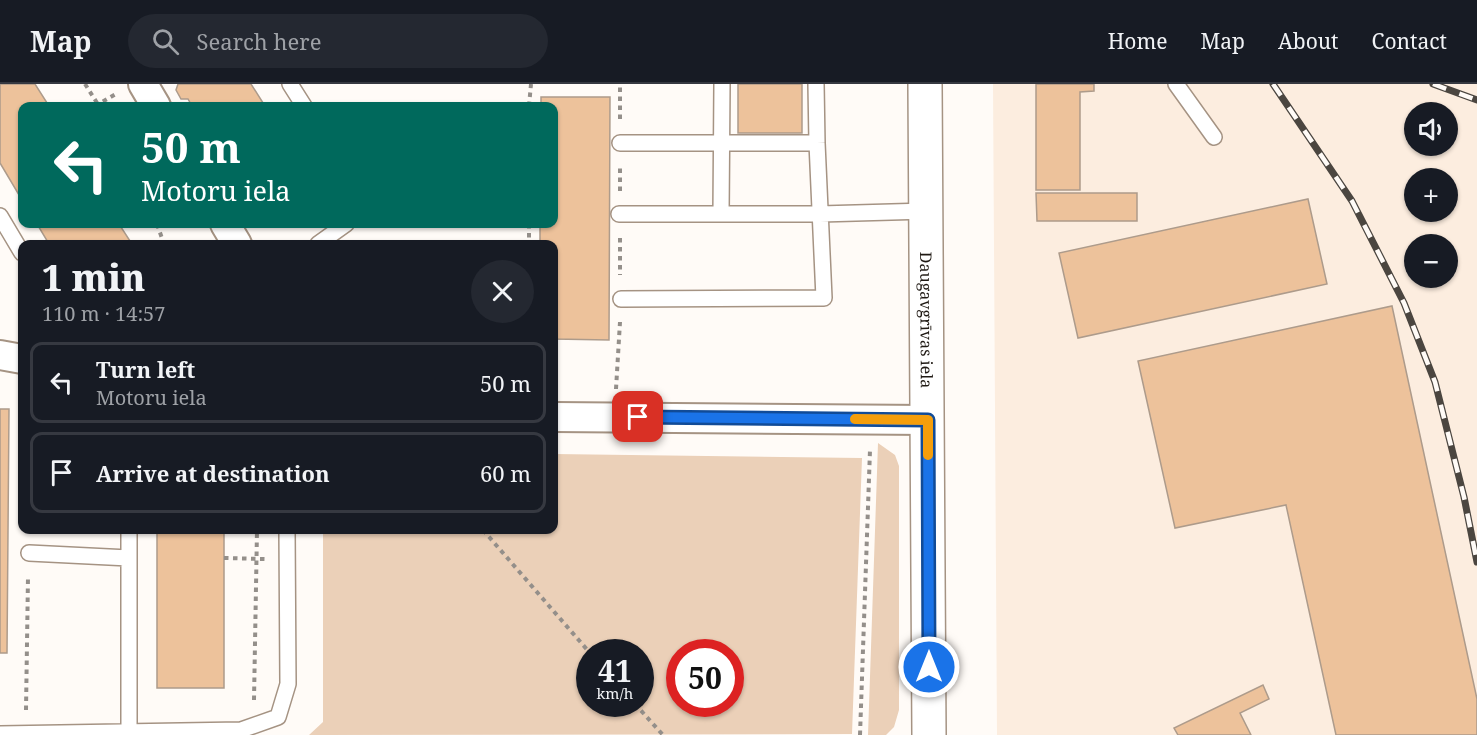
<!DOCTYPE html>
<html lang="en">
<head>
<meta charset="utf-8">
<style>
  :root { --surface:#171b24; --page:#242831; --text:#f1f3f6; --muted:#9ea1a6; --line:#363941 }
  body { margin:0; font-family:"Noto Serif",serif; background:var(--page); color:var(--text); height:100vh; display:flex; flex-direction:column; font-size:22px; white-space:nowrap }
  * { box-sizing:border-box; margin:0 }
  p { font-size:20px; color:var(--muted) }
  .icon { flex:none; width:33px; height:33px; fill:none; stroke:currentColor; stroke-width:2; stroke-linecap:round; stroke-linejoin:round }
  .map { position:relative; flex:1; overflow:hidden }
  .side { position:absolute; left:18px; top:156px; width:540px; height:294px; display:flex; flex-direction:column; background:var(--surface); border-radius:12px; box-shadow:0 2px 4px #0004 }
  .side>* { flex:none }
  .top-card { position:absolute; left:18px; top:18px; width:540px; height:126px; border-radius:12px; box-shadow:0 2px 4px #0004; background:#00695c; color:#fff; overflow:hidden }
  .tools { position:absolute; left:1404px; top:18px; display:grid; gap:12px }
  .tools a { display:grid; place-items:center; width:54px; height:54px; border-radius:50%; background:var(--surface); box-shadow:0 2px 4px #0004; font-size:30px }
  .speed { position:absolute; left:576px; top:555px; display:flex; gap:12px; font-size:30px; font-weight:700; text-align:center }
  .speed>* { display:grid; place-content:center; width:78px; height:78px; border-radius:50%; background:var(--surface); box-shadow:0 2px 4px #0004; line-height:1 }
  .speed small { font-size:15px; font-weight:400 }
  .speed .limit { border:9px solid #d22; background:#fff; color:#111 }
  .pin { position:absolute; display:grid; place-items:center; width:51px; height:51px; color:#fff; margin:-26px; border-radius:12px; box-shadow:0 3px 9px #0006 }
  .me { position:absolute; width:66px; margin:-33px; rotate:0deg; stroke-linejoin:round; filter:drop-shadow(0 0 4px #0008) }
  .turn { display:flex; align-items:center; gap:21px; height:126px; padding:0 24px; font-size:27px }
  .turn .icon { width:78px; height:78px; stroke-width:2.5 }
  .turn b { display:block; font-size:42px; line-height:51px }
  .round { display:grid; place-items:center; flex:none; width:63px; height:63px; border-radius:32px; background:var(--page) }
  .head { display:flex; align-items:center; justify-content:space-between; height:102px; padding:0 24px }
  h1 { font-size:36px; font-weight:800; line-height:45px }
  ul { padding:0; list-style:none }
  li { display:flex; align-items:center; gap:18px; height:81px; margin:0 12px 9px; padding:0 12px; border:3px solid var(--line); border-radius:12px }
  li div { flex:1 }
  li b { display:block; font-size:22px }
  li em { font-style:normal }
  header { display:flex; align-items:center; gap:36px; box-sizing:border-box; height:84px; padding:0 30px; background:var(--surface); border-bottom:2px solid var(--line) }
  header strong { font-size:28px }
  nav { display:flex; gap:33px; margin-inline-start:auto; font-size:21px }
  .search { width:420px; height:54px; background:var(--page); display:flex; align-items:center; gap:15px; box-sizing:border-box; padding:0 21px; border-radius:33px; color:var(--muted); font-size:22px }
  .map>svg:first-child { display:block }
  .built { fill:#fceddf; fill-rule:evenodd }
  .green { fill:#ebd0b8; fill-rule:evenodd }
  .building { fill:#edc29b; stroke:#ad9b8b; stroke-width:1.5 }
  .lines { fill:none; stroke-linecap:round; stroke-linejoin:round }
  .service-casing { stroke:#a59383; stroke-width:18 }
  .minor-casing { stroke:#a59383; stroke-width:32 }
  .secondary-casing { stroke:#a59383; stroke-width:36 }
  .path { stroke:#948f8a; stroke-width:4; stroke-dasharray:4.5 4.5; stroke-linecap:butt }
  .service { stroke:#fff; stroke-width:15 }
  .minor { stroke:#fff; stroke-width:28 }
  .secondary { stroke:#fff; stroke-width:33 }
  .rail-casing { stroke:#4b4640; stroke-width:7 }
  .rail { stroke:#fffbf7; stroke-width:4.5; stroke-dasharray:14; stroke-linecap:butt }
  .route-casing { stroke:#114b97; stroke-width:15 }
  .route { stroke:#1a73e8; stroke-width:10 }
  .slow { stroke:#f59e0b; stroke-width:10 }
  .labels { text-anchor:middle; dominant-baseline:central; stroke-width:4.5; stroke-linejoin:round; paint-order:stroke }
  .street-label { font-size:16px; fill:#1f1913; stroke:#fffbf7 }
</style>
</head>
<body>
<header>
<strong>Map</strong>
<div class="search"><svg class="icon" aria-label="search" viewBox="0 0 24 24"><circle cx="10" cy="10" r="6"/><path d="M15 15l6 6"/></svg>Search here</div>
<nav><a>Home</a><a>Map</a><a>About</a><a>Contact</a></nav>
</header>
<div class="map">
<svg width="1477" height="651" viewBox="0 0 1477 651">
  <rect width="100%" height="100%" fill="#fffbf7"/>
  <path class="built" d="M993,0H1477V651H997ZM1414,28H1448V62H1414ZM1414,94H1448V128H1414ZM1414,160H1448V194H1414Z"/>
  <path class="green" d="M878,359L895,371L899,382V626L894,643L886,651H868Z
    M554,370L862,374L852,650L309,651L323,638V446H554ZM590,568H640V620H590ZM680,568H730V620H680Z"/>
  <path class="building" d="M0,0H35L49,22H22V116L0,79Z
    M178,0H251L265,22H192L188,15H181L176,6Z
    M738,0H802V49H738Z
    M1036,0H1094V7L1080,8V106H1036Z
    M541,13H610L609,256L554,255V160H540V140H554V22H541Z
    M1036,109H1137V137H1037Z
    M1308,115L1327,200L1078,254L1059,169Z
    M37,140H119L132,160H49Z
    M1392,222L1477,615V651H1336L1286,421L1175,444L1138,277Z
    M0,325H9L7,569H0Z
    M157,446H224V604H157Z
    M1263,601L1269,615L1240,629L1251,651H1178L1174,644Z"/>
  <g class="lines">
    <g class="service-casing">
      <path id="service" d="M290,0L304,22
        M1176,0L1214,53
        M620,59H817
        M619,130H820L927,127
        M721,130L722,0
        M0,132L22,169
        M318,160L346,140
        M621,215L824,214L817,59L816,0
        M129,446V474
        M29,469L129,474V647
        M0,650L241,646L278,633L288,600L287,446"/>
    </g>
    <g class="minor-casing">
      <path id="minor" d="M143,0L156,22
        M225,140L237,160
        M0,271L22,275
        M554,333L928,336"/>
    </g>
    <g class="secondary-casing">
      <g id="secondary">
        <path id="s1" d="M925,0L929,651"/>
      </g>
    </g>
    <path class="path" d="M85,0L99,22
      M95,22L116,10
      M529,22L531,0
      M620,35V0
      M620,107V82
      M157,140L164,160
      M529,140V160
      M620,154V191
      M616,305L620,238
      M483,446L590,569
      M224,474L265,475
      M254,616L257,446
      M635,620L663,651
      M26,626L28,493
      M860,651L870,366"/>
    <use href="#service" class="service"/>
    <use href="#minor" class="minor"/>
    <use href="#secondary" class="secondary"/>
    <g class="rail-casing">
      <path id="rail" d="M1273,0L1352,117L1404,219L1435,298L1464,413L1477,478
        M1433,0L1477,16"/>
    </g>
    <use href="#rail" class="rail"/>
  </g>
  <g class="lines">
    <g class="route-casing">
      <path id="route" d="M638,333L928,336L929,583"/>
    </g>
    <use href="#route" class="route"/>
    <path class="slow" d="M855,335L928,336V371"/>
  </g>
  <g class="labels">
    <g class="street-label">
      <text stroke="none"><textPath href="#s1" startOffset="236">Daugavgrīvas iela</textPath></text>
    </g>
  </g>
</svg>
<div class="tools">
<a><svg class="icon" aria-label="sound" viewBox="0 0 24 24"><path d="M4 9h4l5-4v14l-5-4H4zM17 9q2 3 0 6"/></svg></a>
<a>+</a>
<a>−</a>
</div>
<div class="speed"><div>41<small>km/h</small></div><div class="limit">50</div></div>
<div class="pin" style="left:638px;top:333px;background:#d93025"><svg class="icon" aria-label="arrive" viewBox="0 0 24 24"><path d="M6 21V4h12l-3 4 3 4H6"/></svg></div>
<svg class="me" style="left:929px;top:583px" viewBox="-20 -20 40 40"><circle r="17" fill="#1a73e8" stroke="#fff" stroke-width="3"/><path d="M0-11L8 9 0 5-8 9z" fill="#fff"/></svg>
<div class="top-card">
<div class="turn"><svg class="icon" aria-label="left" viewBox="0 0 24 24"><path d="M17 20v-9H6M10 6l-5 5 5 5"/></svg><div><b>50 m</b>Motoru iela</div></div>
</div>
<section class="side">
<div class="head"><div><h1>1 min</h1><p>110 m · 14:57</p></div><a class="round"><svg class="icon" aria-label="close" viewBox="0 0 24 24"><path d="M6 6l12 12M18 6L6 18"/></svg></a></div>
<ul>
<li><svg class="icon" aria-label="left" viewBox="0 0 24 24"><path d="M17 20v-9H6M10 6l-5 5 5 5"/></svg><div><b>Turn left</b><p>Motoru iela</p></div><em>50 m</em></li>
<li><svg class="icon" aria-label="arrive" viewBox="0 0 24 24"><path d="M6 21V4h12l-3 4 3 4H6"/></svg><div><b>Arrive at destination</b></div><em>60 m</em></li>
</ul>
</section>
</div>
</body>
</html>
